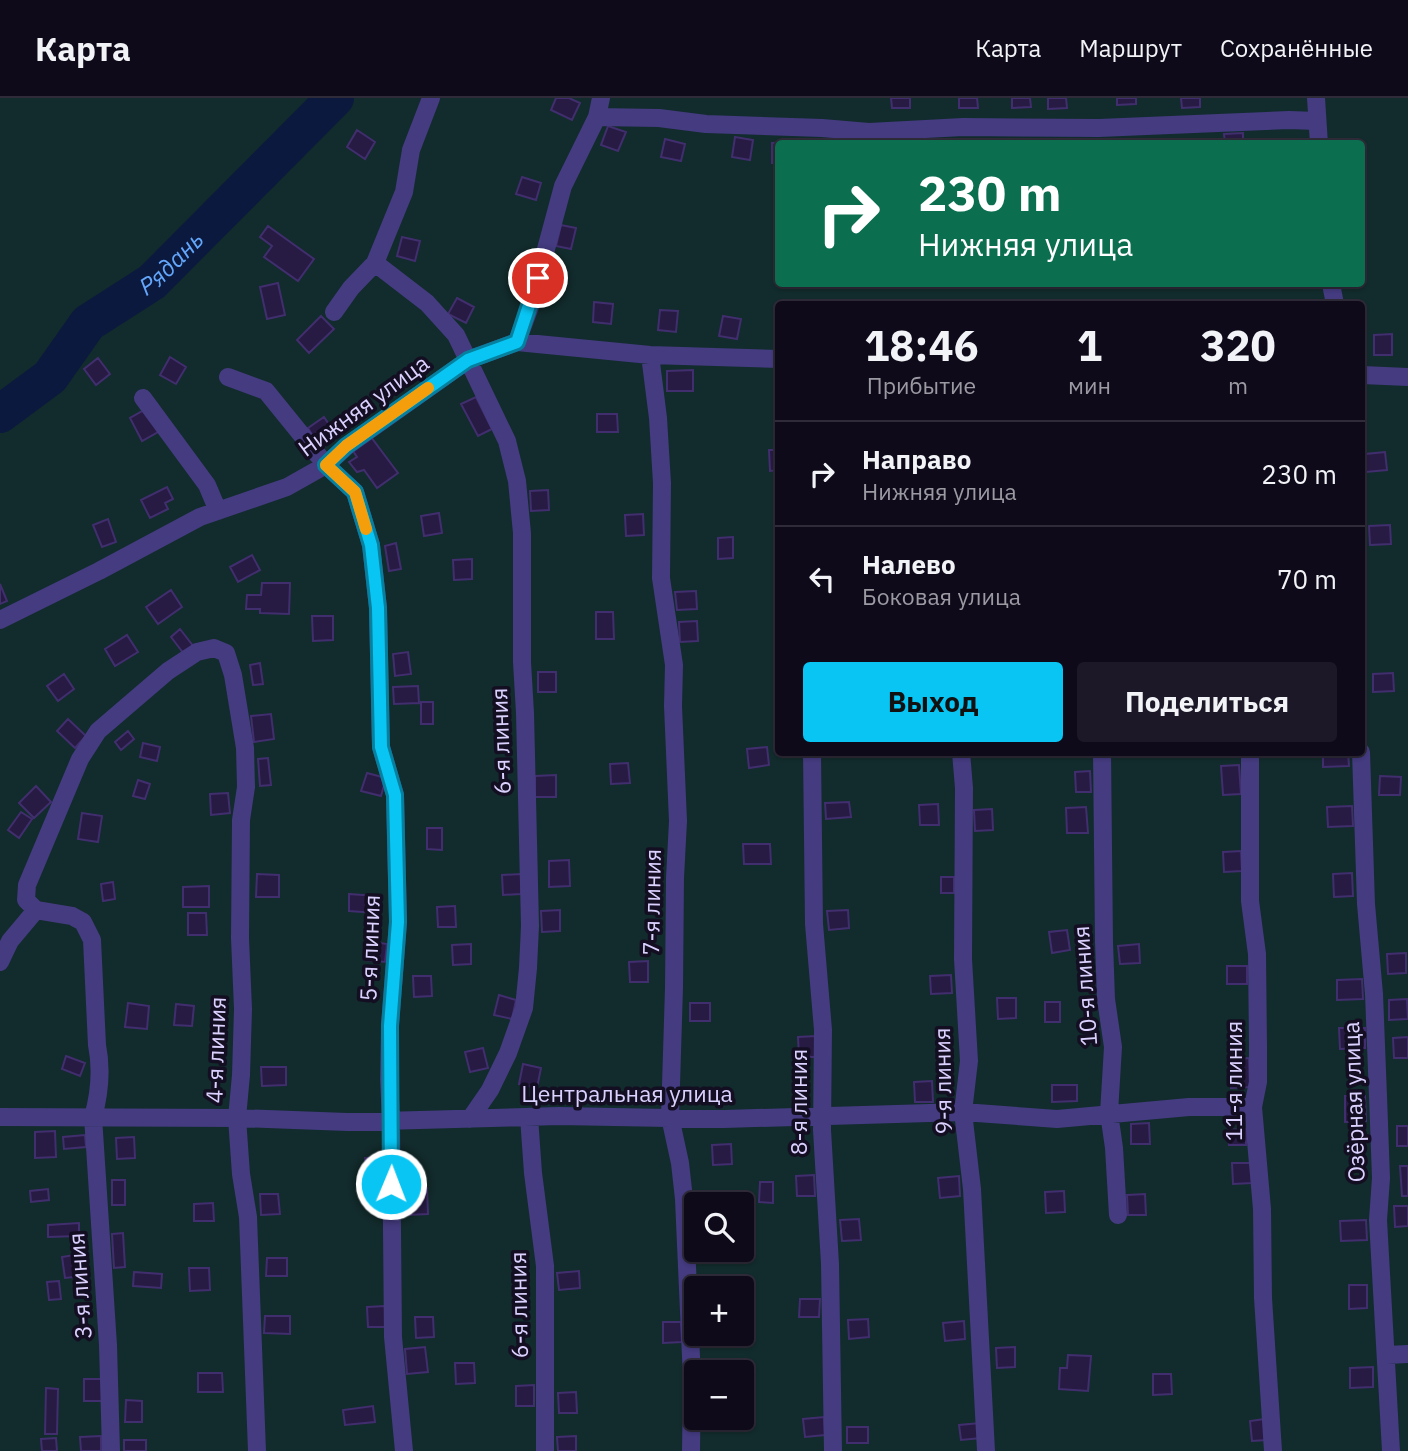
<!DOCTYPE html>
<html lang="ru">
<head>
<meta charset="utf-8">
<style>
  :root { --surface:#0f0a1a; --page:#1d1827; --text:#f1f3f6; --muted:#9b9aa2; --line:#2f2b39; --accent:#08c5f3 }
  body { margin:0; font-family:"IBM Plex Sans",sans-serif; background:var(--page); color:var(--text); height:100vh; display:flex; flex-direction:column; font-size:26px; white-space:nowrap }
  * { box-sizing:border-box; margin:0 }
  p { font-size:23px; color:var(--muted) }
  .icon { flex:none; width:38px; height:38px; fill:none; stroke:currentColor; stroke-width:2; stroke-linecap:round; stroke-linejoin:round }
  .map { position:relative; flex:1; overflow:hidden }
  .panel { position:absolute; left:775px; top:203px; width:590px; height:455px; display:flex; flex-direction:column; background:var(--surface); border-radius:7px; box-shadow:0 2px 5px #0004,0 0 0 2px var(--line) }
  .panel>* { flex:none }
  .top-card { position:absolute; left:775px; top:42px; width:590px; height:147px; border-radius:7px; box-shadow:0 2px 5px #0004,0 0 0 2px var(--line); background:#0b6e4f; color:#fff; overflow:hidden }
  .controls { position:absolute; left:684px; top:1094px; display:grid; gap:14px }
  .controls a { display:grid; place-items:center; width:70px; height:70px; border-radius:7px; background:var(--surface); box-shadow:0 2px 5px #0004,0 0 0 2px var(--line); font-size:35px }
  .pin { position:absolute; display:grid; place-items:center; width:60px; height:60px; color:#fff; margin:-30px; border:4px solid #fff; border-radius:50%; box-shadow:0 2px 7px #0007 }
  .me { position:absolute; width:77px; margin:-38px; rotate:1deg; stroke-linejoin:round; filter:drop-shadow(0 0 5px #0008) }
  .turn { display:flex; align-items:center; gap:24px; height:147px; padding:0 28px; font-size:32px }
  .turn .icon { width:91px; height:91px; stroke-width:2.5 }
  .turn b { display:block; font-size:49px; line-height:60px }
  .eta { display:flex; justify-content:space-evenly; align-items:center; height:119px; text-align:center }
  .eta b { font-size:42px; font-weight:700; line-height:49px }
  .primary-button { display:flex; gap:14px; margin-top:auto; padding:14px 28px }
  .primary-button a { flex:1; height:80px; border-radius:7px; background:var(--accent); color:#111; font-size:28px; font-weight:700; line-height:80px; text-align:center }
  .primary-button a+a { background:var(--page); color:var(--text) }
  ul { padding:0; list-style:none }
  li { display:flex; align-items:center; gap:21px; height:105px; padding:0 28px; border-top:2px solid var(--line) }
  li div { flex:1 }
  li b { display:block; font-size:26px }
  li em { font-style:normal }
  header { display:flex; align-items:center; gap:42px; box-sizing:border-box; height:98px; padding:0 35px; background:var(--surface); border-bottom:2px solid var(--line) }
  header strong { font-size:33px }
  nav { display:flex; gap:38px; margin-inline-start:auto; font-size:24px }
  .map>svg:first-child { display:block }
  .green { fill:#122b2c; fill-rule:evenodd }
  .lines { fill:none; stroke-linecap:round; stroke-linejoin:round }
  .river { stroke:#0b193f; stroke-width:38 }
  .building { fill:#271b43; stroke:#412e6e; stroke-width:2 }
  .minor { stroke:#443b80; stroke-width:18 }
  .route-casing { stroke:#05809e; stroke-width:18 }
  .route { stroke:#08c5f3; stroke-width:12 }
  .slow { stroke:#f59e0b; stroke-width:12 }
  .labels { text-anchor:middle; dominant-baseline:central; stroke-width:7; stroke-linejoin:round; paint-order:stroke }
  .street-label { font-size:23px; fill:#dbd1fe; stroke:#140e22 }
  .water-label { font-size:24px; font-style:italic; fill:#63a6fa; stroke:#140e22 }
</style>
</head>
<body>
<header>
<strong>Карта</strong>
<nav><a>Карта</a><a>Маршрут</a><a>Сохранённые</a></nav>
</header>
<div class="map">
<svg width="1408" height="1353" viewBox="0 0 1408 1353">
  <rect width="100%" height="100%" fill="#140e22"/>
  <path class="green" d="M0,0H1408V1353H0ZM779,46H1362V186H779ZM779,206H1362V654H779ZM696,1106H742V1152H696ZM696,1190H742V1236H696ZM696,1274H742V1320H696Z"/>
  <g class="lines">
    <path class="river" id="s1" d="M0,316L50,279L88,225L152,184L335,0"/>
  </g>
  <path class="building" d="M556,0H569L580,5L572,22L551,12Z
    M891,0H910V10H892Z
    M959,0H977L978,10H959Z
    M1012,0H1030L1031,9L1012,10Z
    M1048,0H1066L1067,10L1048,11Z
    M1117,0H1136V6L1117,7Z
    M1181,0H1200V9L1182,10Z
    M608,28L626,34L618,53L601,47Z
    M357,32L375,44L365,61L347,49Z
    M1243,35V46H1225L1224,36Z
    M735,39L753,42L750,62L732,59Z
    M665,41L685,46L681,63L661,59Z
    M1100,41V46H1082V42Z
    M1184,41V46H1166V42Z
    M790,44L779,46V65H772V45Z
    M522,79L541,85L536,102L516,96Z
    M561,127L576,130L571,151L556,148Z
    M268,128L314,161L298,183L264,159L272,148L260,139Z
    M402,139L420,143L415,163L397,158Z
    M278,185L285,217L267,221L260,189Z
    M457,200L474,209L466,225L448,216Z
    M594,204L613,206L611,226L593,224Z
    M660,212L678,213L676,234L658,232Z
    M321,218L334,231L309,255L297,242Z
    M723,218L741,221L737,241L719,238Z
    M1392,236V257H1374V237Z
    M170,259L186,269L176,286L160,277Z
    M98,260L110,276L96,287L84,271Z
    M693,272V293H667V273Z
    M476,299L492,331L478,338L461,306Z
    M146,311L158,334L142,343L130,320Z
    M597,316H617L618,334H597Z
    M324,319L334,334L317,345L308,330Z
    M371,339L398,375L377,390L364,372L357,374L349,364L357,359L353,353Z
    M769,352H779V372L770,373Z
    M1385,354L1387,372L1366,374L1365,356Z
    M167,389L173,401L165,405L168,411L150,420L141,402Z
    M548,392L549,412L531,413L530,393Z
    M439,415L442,435L424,438L421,418Z
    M643,416L644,437L626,438L625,417Z
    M108,421L116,444L102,449L93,427Z
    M1390,427L1391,446L1370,447L1369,428Z
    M733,439V460L718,461V440Z
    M396,445L401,471L389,473L385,448Z
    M252,457L260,472L238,484L230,469Z
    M472,461V481L454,482L453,462Z
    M262,485H290L289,516L260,515V511H246L247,497H261Z
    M0,486L7,503L0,506Z
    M171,492L182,509L158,526L146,509Z
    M696,493L697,511L677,512L675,494Z
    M596,514H613L614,541H596Z
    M312,518H333V542L313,543Z
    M697,523L698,543L680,544L679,524Z
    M180,531L194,549L184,556L171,539Z
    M127,537L138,554L115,568L105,551Z
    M408,554L411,576L395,578L393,556Z
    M260,565L263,586L253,587L250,567Z
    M538,574H556V594H538Z
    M1393,575L1394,593L1373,594V576Z
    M64,576L74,591L58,603L47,588Z
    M418,588L419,605L394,606L393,589Z
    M421,604H433V626H421Z
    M271,616L274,641L254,644L251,618Z
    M68,621L86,638L75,650L57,633Z
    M128,633L134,641L121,652L115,644Z
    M143,645L160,649L157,663L140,659Z
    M767,649L769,667L749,670L747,651Z
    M1323,654H1348L1349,668L1323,669Z
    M268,660L271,687L260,688L258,661Z
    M628,665L630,685L611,686L610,666Z
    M1239,667L1241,696L1223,697L1221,668Z
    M1090,673L1091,694H1076L1075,674Z
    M367,675L386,680L381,698L361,693Z
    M556,677V699H535V678Z
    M1380,678L1401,679L1400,697H1379Z
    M138,682L150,686L145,701L133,698Z
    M36,688L51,704L34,720L19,705Z
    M228,695L230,715L211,717L210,696Z
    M849,704L851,719L826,721L825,705Z
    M938,706L939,727H920L919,707Z
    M1352,708L1353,728L1328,729L1327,709Z
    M1086,709L1088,735H1067L1066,710Z
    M992,711L993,732L975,733L974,712Z
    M21,714L32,721L19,740L8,732Z
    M82,715L102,718L98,744L78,741Z
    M427,730H442V752L427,751Z
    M743,746H770L771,766H744Z
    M1241,753L1242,773L1224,774L1223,754Z
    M569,762L570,788L549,789V763Z
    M1352,775L1353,798L1334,799L1333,776Z
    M257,776L279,777V799H256Z
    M521,776V796L503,797L502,777Z
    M941,779H954V795H941Z
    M113,784L115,801L103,803L101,786Z
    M209,788V809H183V789Z
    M349,796L376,798V815L349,813Z
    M455,808L456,829H438L437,809Z
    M560,812V833L542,834L541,813Z
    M848,812L849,830L829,832L827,813Z
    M188,815H206L207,837H188Z
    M1067,832L1070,852L1052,855L1049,834Z
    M367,843L387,846L385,864L365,862Z
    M471,846V866L453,867L452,847Z
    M1139,846L1140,865L1120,866L1118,848Z
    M1406,855V875L1388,876L1387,856Z
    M648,863V884H630L629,864Z
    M1227,868H1247V886H1227Z
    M951,877L952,895L931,896L930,878Z
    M413,878H431L432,898L414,899Z
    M1362,881L1363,901L1337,902V882Z
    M499,897L516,902L512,921L494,917Z
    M997,900H1016V920L998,921Z
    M1407,901L1408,921L1389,922V902Z
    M1045,904H1060V924H1045Z
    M128,905L149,908L147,931L125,929Z
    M690,905H710V923H690Z
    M176,906L194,908L192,928L174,927Z
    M1339,930H1365V950L1340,951Z
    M816,938L817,959H799L798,939Z
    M1408,939V960H1394L1393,940Z
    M483,950L488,970L470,974L465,954Z
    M66,958L85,965L80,978L62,971Z
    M1249,960L1250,989L1231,990L1230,961Z
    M523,966L541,970L537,990L519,986Z
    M261,969H286V987L262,988Z
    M932,983L933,1004H915L914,984Z
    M1052,987H1077V1003L1052,1004Z
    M1345,998H1365L1366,1023L1345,1024Z
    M1149,1025L1150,1046H1131V1026Z
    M1397,1028H1408V1048H1397Z
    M1246,1031V1047H1229L1228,1032Z
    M55,1033L56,1059L35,1060V1034Z
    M85,1037L86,1049L64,1051L63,1039Z
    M134,1039L135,1060L117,1061L116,1040Z
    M731,1046L732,1066L713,1067L712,1047Z
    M383,1059L384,1079L366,1080L365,1060Z
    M1232,1065H1251L1252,1085L1233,1086Z
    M1400,1068H1408V1098H1402Z
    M814,1077L815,1098H797L796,1078Z
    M959,1078L960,1098L940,1100L938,1080Z
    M112,1082H125V1107H112Z
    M760,1084H773V1105L759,1104Z
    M427,1090L428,1116L408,1117L407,1091Z
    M48,1091L49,1102L31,1104L30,1093Z
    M1064,1093L1065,1114L1046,1115L1045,1094Z
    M260,1096H278L280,1116L261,1117Z
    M1145,1096L1146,1117H1128L1127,1097Z
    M213,1105L214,1123H194V1106Z
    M1394,1108H1408V1128L1395,1129Z
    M859,1121L861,1142L842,1143L840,1122Z
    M1366,1122L1367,1142L1341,1143L1340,1123Z
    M79,1125V1138L48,1139V1127Z
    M123,1135L125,1169L114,1170L112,1136Z
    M80,1156L83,1178L65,1180L62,1159Z
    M267,1160H287V1178H266Z
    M189,1170H209L210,1192L190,1193Z
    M579,1173L580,1190L559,1192L557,1175Z
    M134,1174L162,1176L161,1190L133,1188Z
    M59,1183L61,1201L49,1202L47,1184Z
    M1349,1187H1367V1210L1349,1211Z
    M800,1201H820L819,1219H799Z
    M385,1208L386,1229H368L367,1209Z
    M265,1218H290V1236L264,1235Z
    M415,1219H433L434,1239L416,1240Z
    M868,1221L869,1239L849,1241L848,1222Z
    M964,1223L965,1241L945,1243L943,1225Z
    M663,1224H681L682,1244L663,1245Z
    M697,1236H715L716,1244L698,1245Z
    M425,1249L428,1274L407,1276L405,1251Z
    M1015,1249V1269L997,1270L996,1250Z
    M1068,1257L1091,1258L1088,1293L1059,1291L1060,1270H1067Z
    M455,1265H474L475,1285L456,1286Z
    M1373,1269V1289L1350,1290V1270Z
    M198,1275H222L223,1294H198Z
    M1153,1276H1171L1172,1296L1153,1297Z
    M84,1281H106V1303H84Z
    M534,1287V1308H516V1288Z
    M46,1290L58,1291L57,1336H45Z
    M576,1294L577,1315H559L558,1295Z
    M126,1302L142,1303V1324H125Z
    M373,1308L375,1324L345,1327L343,1312Z
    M824,1319L825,1337L805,1339L803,1321Z
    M1265,1321L1267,1342L1252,1343L1250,1323Z
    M980,1325L981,1340L961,1342L959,1327Z
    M847,1329H868V1345H847Z
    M101,1338V1353H81L80,1339Z
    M576,1338V1353H558L557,1339Z
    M56,1340L57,1353H42L41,1341Z
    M124,1342H146V1353H124Z"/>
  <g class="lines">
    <path class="minor" d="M1316,0L1319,46
      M597,19L659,20L706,26L822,30L869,34L963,29L1099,30L1289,22L1317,23
      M375,165L427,205L456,237L507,343L517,383L522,435V564L525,615L530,828L528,870L524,910L508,955L490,992L470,1021
      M1331,186L1335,206
      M334,214L351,190L375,165L404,94L411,52L431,0
      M517,244L532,203L563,88L597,19L601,0
      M650,257L658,320L662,385L661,480L674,567L673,608L678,723L675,780L674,890L670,1019L680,1065L684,1101L692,1281L691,1353
      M1362,277L1408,279
      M228,279L266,293L326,367L355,394L371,447L378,510L381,649L395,697L398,824L390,927L389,981L391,1022L393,1239L404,1353
      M143,300L207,387L218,413
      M0,522L99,473L200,419L287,389L326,367L347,348L468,262L517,244L650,257L779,261
      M812,654L814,826L823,932L822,1032L830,1166L833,1353
      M961,654L964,690L963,861L969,963L963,1014L972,1091L986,1353
      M1102,654L1104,844L1106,901L1113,949L1109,1015L1114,1050L1118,1117
      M1250,654V803L1257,856L1258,947V984L1253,1009L1262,1111L1263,1200L1273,1353
      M1361,654L1366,806L1374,896L1378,998L1381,1080L1378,1122L1391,1353
      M0,864L10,843L36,812
      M0,1019L237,1020L347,1024L559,1018L724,1021L963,1014L1057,1021L1189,1009H1253
      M529,1019L533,1075L545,1168V1353
      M1387,1257L1408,1256
      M111,1353L108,1247L93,1019C100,994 102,972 97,947L92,842L83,824L72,818L36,812L26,802L27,787L80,661L98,633L168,573L197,554L214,550L226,555L233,577L245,650L246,689L241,722L240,840L243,911L241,977L237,1020L241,1076L248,1119L257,1353"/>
  </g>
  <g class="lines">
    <g class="route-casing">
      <path id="route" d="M391,1086L390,928L398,824L395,697L381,649L378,510L371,447L355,394L326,367L346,348L468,262L517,244L538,180"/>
    </g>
    <use href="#route" class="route"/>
    <path class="slow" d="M366,431L355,394L326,367L346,348L428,290"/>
  </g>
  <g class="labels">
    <g class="street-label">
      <text transform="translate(363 307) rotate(-36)">Нижняя улица</text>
      <text transform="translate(500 643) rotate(-92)">6-я линия</text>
      <text transform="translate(651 804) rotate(-89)">7-я линия</text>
      <text transform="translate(369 850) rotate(-88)">5-я линия</text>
      <text transform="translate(1084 888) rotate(-94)">10-я линия</text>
      <text transform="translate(215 952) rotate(-88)">4-я линия</text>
      <text transform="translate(942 983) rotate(-91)">9-я линия</text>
      <text transform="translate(1233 983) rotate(-90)">11-я линия</text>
      <text x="627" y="995">Центральная улица</text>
      <text transform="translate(798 1004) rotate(-90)">8-я линия</text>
      <text transform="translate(1353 1004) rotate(-92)">Озёрная улица</text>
      <text transform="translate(79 1188) rotate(-94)">3-я линия</text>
      <text transform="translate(518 1207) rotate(-91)">6-я линия</text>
    </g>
    <g class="water-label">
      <text stroke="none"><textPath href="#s1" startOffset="231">Рядань</textPath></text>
    </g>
  </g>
</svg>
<div class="controls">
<a><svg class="icon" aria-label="search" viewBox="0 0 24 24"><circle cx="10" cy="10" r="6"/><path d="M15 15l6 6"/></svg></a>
<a>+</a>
<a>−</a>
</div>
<div class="pin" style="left:538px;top:180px;background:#d93025"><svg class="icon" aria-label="arrive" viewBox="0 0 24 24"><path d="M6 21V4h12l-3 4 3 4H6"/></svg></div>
<svg class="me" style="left:391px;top:1086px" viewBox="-20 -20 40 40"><circle r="17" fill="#08c5f3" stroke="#fff" stroke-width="3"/><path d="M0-11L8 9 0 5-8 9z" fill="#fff"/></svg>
<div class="top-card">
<div class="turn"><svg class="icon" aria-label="right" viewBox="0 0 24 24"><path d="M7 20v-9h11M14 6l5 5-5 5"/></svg><div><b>230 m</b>Нижняя улица</div></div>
</div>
<section class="panel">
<div class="eta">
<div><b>18:46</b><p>Прибытие</p></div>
<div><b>1</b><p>мин</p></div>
<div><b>320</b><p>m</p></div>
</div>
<ul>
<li><svg class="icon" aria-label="right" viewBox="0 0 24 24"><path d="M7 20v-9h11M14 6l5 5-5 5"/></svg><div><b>Направо</b><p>Нижняя улица</p></div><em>230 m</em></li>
<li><svg class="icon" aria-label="left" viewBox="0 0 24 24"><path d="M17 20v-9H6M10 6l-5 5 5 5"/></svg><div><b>Налево</b><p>Боковая улица</p></div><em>70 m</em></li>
</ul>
<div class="primary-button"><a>Выход</a><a>Поделиться</a></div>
</section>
</div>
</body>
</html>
